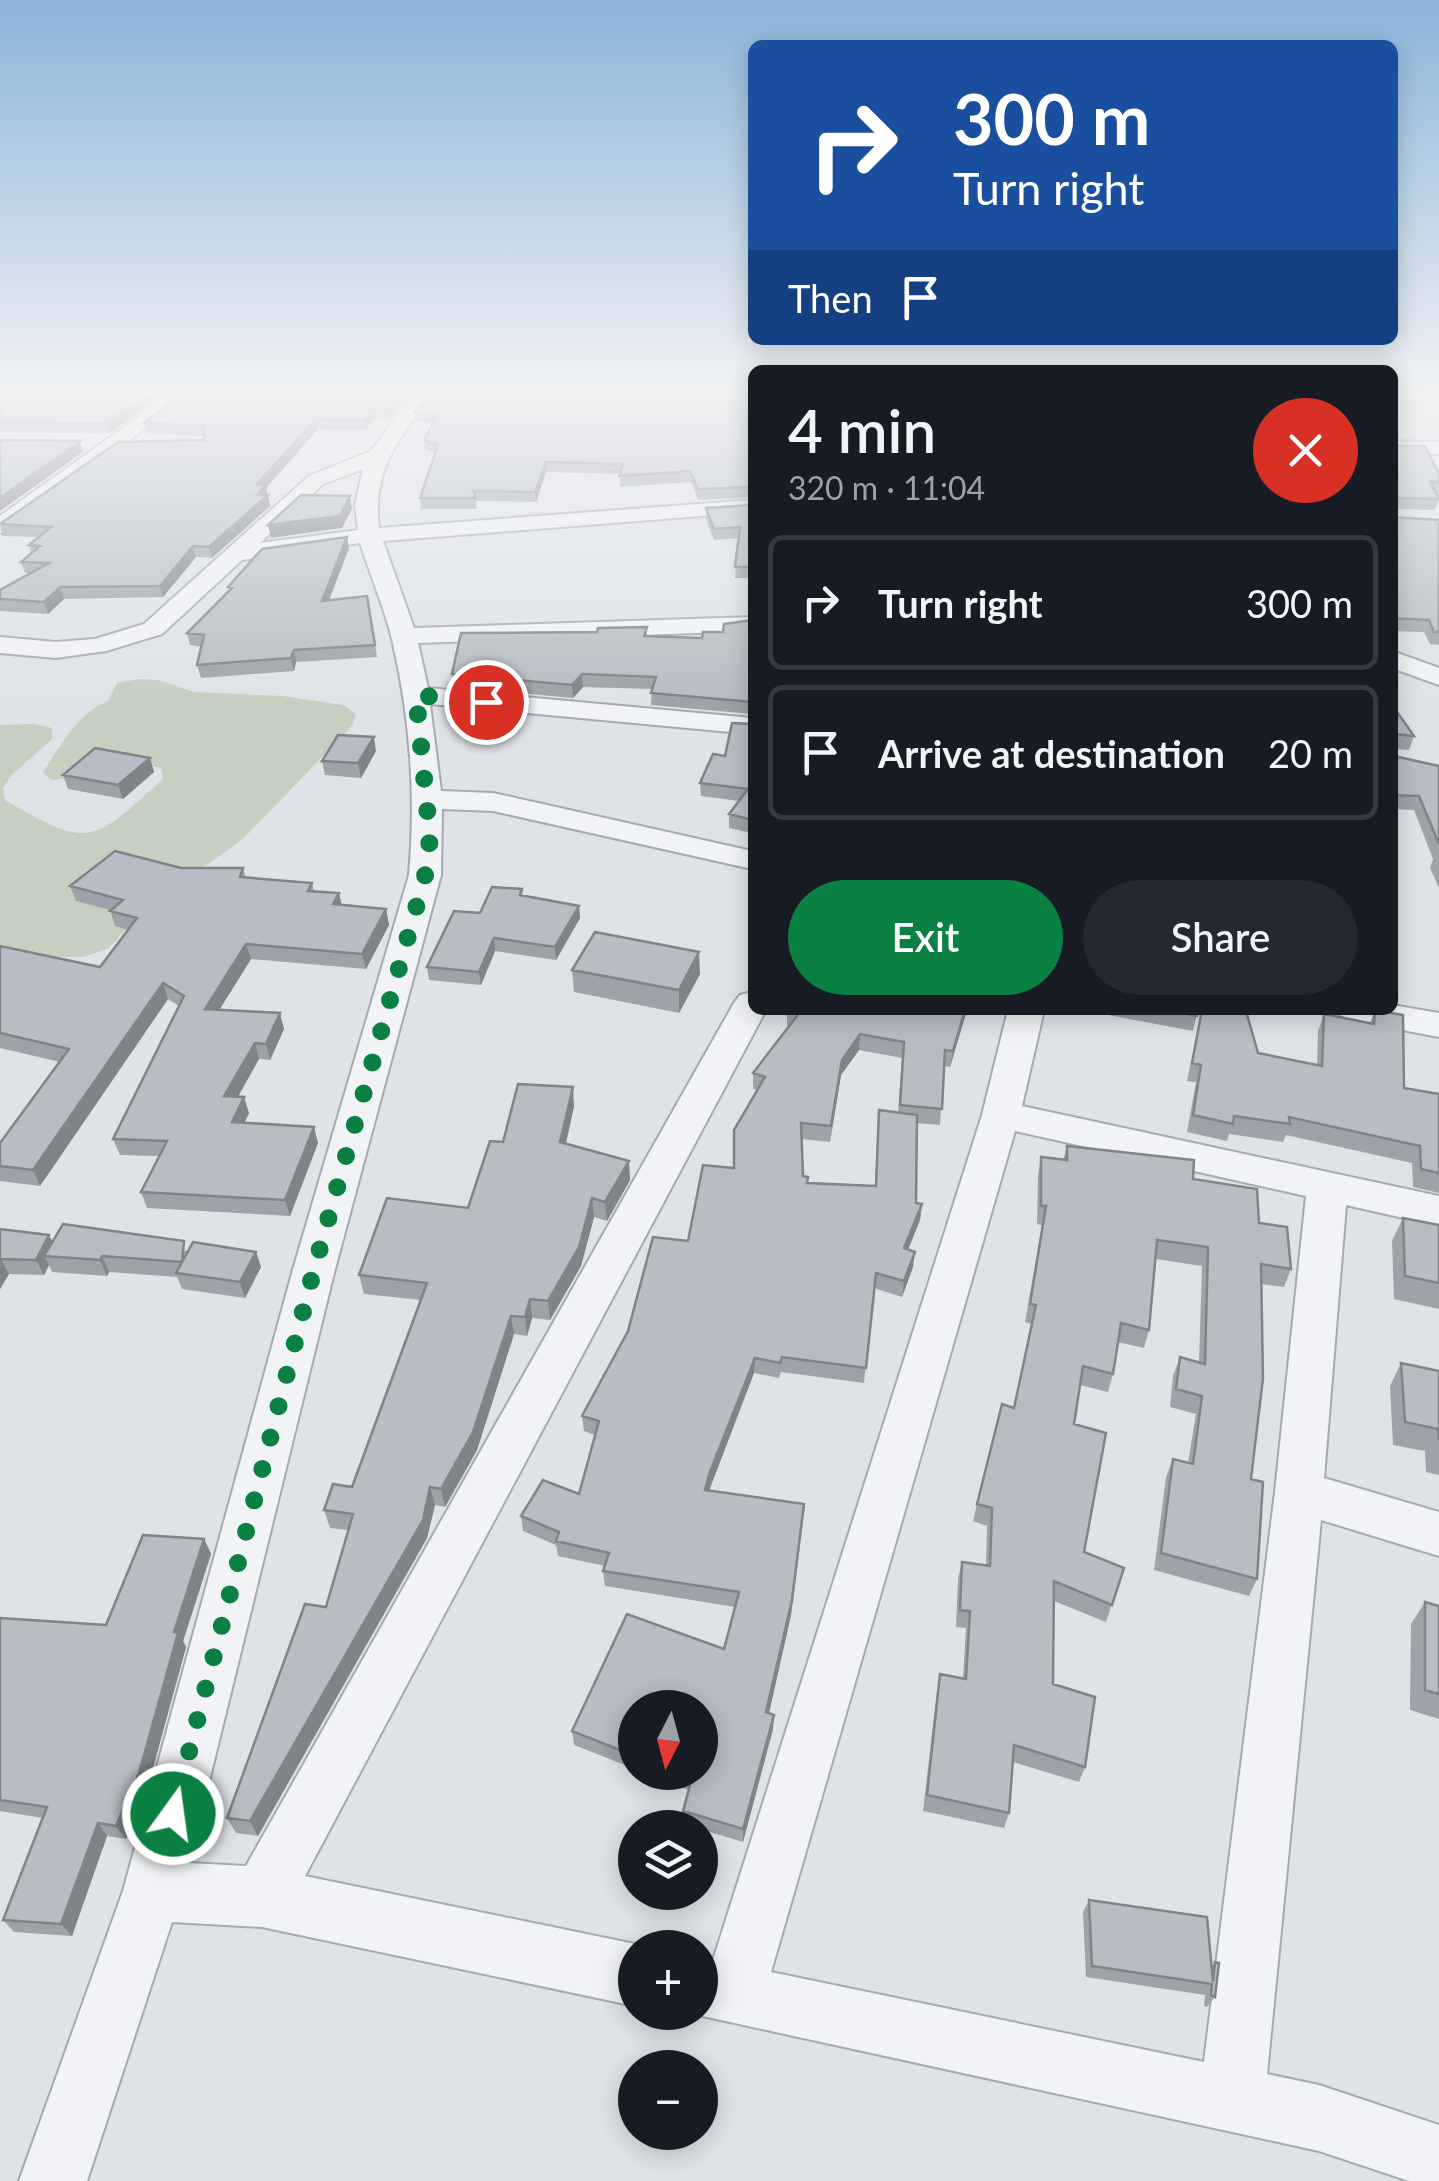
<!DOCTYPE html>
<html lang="en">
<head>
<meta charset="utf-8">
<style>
  :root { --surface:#171b24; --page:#242831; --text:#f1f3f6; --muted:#9ea1a6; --line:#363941; --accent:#0b8043 }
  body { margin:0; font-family:Lato,sans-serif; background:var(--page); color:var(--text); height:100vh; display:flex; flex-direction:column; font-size:38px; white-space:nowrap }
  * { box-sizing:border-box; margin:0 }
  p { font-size:32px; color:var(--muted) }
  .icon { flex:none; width:55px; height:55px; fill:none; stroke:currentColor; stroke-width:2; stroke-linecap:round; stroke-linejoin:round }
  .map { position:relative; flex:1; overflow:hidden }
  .side { position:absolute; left:748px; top:365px; width:650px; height:650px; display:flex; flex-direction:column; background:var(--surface); border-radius:15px; box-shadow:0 5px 25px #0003 }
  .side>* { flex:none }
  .banner { position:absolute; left:748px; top:40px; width:650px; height:305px; border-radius:15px; box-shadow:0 5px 25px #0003; background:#1a4fa0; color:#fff; overflow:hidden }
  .needle { width:65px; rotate:186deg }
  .fabs { position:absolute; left:618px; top:1690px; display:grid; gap:20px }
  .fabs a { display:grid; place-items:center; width:100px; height:100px; border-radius:50%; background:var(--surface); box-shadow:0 5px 25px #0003; font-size:50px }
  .pin { position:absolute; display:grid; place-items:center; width:85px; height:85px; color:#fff; margin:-42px; border:5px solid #fff; border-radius:50%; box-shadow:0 2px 10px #0007 }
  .me { position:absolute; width:110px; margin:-55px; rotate:14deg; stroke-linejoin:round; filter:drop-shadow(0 0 8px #0008) }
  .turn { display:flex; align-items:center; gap:35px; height:210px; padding:0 40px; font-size:45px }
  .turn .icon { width:130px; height:130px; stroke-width:2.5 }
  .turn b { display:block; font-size:70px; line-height:85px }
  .then { display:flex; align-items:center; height:95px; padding:0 40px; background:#0003; gap:20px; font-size:38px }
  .round { display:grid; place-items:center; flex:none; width:105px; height:105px; border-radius:52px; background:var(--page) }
  .summary { display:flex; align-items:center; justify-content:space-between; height:170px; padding:0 40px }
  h1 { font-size:60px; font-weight:600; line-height:75px }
  .action { display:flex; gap:20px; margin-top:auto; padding:20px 40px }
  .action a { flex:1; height:115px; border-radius:60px; background:var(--accent); color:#fff; font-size:40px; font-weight:600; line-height:115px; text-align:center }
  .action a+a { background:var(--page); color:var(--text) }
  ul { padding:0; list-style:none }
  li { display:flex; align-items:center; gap:30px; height:135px; margin:0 20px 15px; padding:0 20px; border:5px solid var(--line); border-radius:15px }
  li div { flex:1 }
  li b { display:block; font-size:38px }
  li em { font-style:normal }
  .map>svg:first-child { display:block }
  .green { fill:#c6d0c1 }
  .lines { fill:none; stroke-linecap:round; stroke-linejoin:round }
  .minor-casing { stroke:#a5aab0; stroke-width:4 }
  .minor { fill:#f1f3f6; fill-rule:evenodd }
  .wall { fill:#9da3a8; fill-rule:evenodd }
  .shaded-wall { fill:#808488 }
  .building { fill:#b7bdc3; stroke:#808488; stroke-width:2.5 }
  .route { stroke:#0b8043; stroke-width:18; stroke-dasharray:0 32.4 }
</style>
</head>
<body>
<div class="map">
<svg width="1439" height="2181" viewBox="0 0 1439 2181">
  <rect width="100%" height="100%" fill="#dfe3e7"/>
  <path class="green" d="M138,679L159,680L194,692L283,696L343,705L356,714L352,726L244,838L210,863L165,885L109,948L83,957L0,956V725L34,724L52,728V739L12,775L3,788L5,800C91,851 93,842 163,779L161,768L108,757L74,778L51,780L43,772C62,744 76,715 108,701L117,683Z"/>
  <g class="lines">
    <g class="minor-casing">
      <path id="minor" d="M169,395H190L8,531L0,533V516Z
        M413,395H432C400,437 371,471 379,528L752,500V512L383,541L414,628L752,617V631L418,643L428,688L752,718V734L430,704L441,791L493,793L752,851V869L493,811L442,809L441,875L334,1273L189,1863L246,1866L734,1003L740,995L752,992V1010H766L305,1876L635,1944L643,1948H635V2006L262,1927L172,1922L87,2181H19L123,1891L292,1273L409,875C416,797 410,716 392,639C384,606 370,575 360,543L242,560L162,634L106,651L56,658L0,653V637L56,642L95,639L144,624L309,476L371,451ZM363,469L355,505L358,530L260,543L323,484Z
        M1392,441L1439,442V454L1392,453Z
        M1392,651L1439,668V685L1392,668Z
        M1392,1005L1439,1013V1037L1355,1021L1343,1018L1337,1010H1392Z
        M1008,1010H1044L1022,1106L1439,1196V1226L1346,1205L1324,1478L1439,1512V1556L1321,1520L1267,2074L1319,2085L1439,2125V2181H1409L1319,2151L684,2012H700V1957L713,1960L982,1115ZM1015,1131L1306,1196L1275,1492L1204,2062L771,1972Z"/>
    </g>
    <use href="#minor" class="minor"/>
  </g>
  <path class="wall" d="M0,395H163L110,433L0,432Z
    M408,395L389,420L373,419L366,430L318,429L266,488L270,506L212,558L196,557L163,597L64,599L48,614L0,611V590L31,573H25L21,562L31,553L29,545L38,537L2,536L0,524L204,440V436L147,433L144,423Z
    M752,395V497L698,500L691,482L620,487V474L546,472L536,502L476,501L477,509H421L420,498L435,453L425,450L424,440L434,423L417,422L415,412Z
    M1392,440L1395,446L1439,474V493H1436L1439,499L1435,510L1393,509V517L1439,520V645L1430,644L1424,632L1392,631Z
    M752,505V578H735L739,538L714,540L706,519V508Z
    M349,548L329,600L367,596L377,657L296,662L294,671L201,678L197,665L201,647L190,645L187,633L229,591L228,587Z
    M752,620V714L651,705L652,689L583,687L573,698L454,687L452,674L597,632L647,627V636L702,638L723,632Z
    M1392,705L1414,736L1409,750L1394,749V756L1439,766V888L1430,868L1433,859L1414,810L1392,809Z
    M752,724V833L729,828V814L739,801L701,796L700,783Z
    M376,751L361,778L325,775L322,761Z
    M150,758L154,772L123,799L68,789L63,775Z
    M181,868H243L246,878L312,883L314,891L339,893L342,905L386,909L389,925L366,969L251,959L219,1010L284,1029L270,1060L259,1059L238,1097L249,1113L244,1123L318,1143L290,1216L147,1208L141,1192L159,1156L120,1155L113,1139L179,1006L168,999L40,1186L0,1181V1143L60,1062L0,1048V946L100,967L128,930L115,926L110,910L76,901L70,886Z
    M522,889L523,896L579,906L580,918L556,960L495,951L481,985L429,980L427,967L480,913Z
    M572,970L700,974L679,1013L574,992Z
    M787,1010H967L950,1067L944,1066L940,1125L917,1123L916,1203L922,1204L920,1220L908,1250L913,1267L902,1297L874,1288L864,1383L781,1372L779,1378L754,1373L710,1488L709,1491L803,1519L791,1615L769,1713L773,1729L743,1842L700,1829V1828L683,1824V1811L689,1790L645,1772H700L635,1708V1769L574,1745L572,1731L724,1649L735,1607L605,1586L603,1571L605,1566L558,1556L556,1545L523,1531L521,1516L579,1494L595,1435L584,1431L582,1416L734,1168L758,1090L753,1089V1073L790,1026L787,1025ZM859,1050L902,1058L898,1112L879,1110L875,1186L808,1183L803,1176L801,1139L830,1142L841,1075Z
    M1103,1010H1198L1193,1031L1103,1014Z
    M1202,1010L1258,1053L1317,1065L1318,1031L1324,1014L1370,1023L1375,1010L1404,1088L1439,1094V1193L1413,1187L1412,1163L1286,1135L1283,1142L1229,1134L1227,1141L1187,1132L1196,1082L1187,1081Z
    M574,1106L566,1143L630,1180L607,1221L594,1217L581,1266L550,1320L532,1318L527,1336L514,1334L477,1450L445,1507L435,1505L427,1538L258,1836L236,1833L227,1818L326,1607L348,1530L330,1528L324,1510L352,1487L421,1300L364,1294L359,1275L468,1208L503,1142Z
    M1067,1146L1193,1179L1259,1223L1291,1269L1284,1287L1261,1284L1251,1479L1257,1579L1249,1596L1154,1570L1166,1477L1173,1459L1188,1463L1196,1414L1170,1407L1173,1376L1180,1357L1199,1362L1202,1266L1156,1259L1149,1330L1144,1348L1118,1342L1113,1374L1108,1392L1080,1385L1074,1424L1084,1552L1124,1568L1106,1622L1054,1601L1053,1684L1085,1767L1079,1782L1013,1762L1009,1813L1004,1828L923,1811L937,1690L940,1674L963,1678L966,1628L956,1627L958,1579L962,1562L986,1565L987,1526L973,1521L977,1504L1014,1407L1031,1324L1025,1322L1042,1225L1037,1224L1038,1176L1041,1157L1063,1160Z
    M1403,1218L1439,1225V1309L1394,1299L1392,1241Z
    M0,1229L49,1235L52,1242L188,1251L256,1252L261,1267L245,1298L182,1289L177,1277L109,1272L107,1276L52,1272L49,1265L44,1275L9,1274L0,1289Z
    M1401,1363L1439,1371V1475L1426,1472L1425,1451L1393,1445L1390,1386Z
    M204,1539L211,1554L183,1641L186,1647L148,1786L126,1839L107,1836L72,1936L14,1932L3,1920L43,1818L0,1811V1618L106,1625Z
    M1425,1602L1439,1606V1719L1410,1710L1411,1624Z
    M1089,1900L1211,1967L1215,1962V1997L1207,2007L1204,2006L1205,1995L1086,1977L1083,1912Z"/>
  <path class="shaded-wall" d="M147,395H163L110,433L107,423Z
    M400,395H408L389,420L388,410Z
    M371,409L373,419L366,430L365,420Z
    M316,419L318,429L266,488L270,506L212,558L209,547L257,484Z
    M80,441L83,452L0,511V498Z
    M546,462V472L536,502L535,492Z
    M350,496L352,509L342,528L271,538L268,525Z
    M347,537L349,548L324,613L322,601Z
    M193,546L196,557L163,597L160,586Z
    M60,587L64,599L48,614L44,602Z
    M294,650L296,662L294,671L291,658Z
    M582,674L583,687L573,698L572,685Z
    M374,737L376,751L361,778L358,763Z
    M150,758L154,772L123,799L118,785Z
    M339,893L342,909L333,904Z
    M579,906L580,918L556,960L555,947Z
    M386,909L389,925L366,969L362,954Z
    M494,938L495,951L481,985L479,972Z
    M246,944L251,959L210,1025L205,1009Z
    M699,952L700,974L679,1013V990Z
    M163,983L168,999L40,1186L33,1170Z
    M965,1010H967L950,1067L953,1051Z
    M280,1013L284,1029L270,1060L266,1044Z
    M860,1034L859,1050L841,1075L830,1142L842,1060Z
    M255,1043L259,1059L229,1112L224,1096Z
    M573,1087L574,1106L562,1161L560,1142Z
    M244,1097L249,1113L237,1138L232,1122Z
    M314,1127L318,1143L290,1216L285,1200Z
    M629,1161L630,1180L607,1221L605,1202Z
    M592,1198L594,1217L581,1266L550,1320L548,1301Z
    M922,1204L920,1220L902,1264L904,1248Z
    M49,1235L56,1250L44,1256L49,1265L44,1275L36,1260Z
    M256,1252L261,1267L245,1298L240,1282Z
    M915,1252L913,1267L902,1297L904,1281Z
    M102,1256L109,1272L107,1276L100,1260Z
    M1,1259L9,1274L0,1289V1261Z
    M530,1299L532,1318L527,1336L525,1317Z
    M511,1316L514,1334L477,1450L445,1507L441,1489Z
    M755,1358L754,1373L710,1488L705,1505V1490L710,1472Z
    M430,1487L435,1505L427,1538L258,1836L250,1821Z
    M804,1504L791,1615L766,1726V1712Z
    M204,1539L211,1554L183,1641L186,1647L148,1786L126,1839L116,1826L174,1632Z
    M774,1715L773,1729L743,1842V1829Z
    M98,1823L107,1836L72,1936L61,1924Z"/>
  <path class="building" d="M0,395H147L107,423L0,422Z
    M181,395H400L388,410L371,409L365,420L316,419L257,484L265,485L257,495H268L209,547L193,546L160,586L60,587L44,602L0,599V590L49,563L21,562L40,546L29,545L51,527L0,524L118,442L204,440L203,426L144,423Z
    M428,395H752V487L698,489L690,471L619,476L623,464L546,462L535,492L473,491L476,498H420L438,445L424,440L439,413L415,412Z
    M0,440L80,441L0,498Z
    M1392,440L1395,446H1425L1439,474V482L1430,481L1439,499L1393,498V517L1439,520V632H1434L1429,620L1392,618Z
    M301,495L350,496L340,516L268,525Z
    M752,505V567H735L740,527L714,529L706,508Z
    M347,537L322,601L367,596L375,645L294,650L291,658L197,665L204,635L187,633L232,588L228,587L262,549Z
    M752,620V702L651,693L656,677L582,674L572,685L452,674L461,633L597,632L598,628L647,627L644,636L702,638L703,632H723L724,624Z
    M1392,705L1414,736L1394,734V756L1439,766V844L1419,796L1392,795Z
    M732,723L752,724V820L729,814L748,789L700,783L713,754L725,756Z
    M338,735L374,737L358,763L322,761Z
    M95,748L150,758L118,785L63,775Z
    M115,851L181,868H243L240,877L312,883L308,891L339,893L333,904L386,909L362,954L246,944L205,1009L280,1013L266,1044L255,1043L224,1096L244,1097L232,1122L314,1127L285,1200L141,1192L167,1141L113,1139L184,996L163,983L33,1170L0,1166V1143L69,1049L0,1033V946L100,967L137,918L110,911L123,900L70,886Z
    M492,887L522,889L520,895L579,906L555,947L494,938L479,972L427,967L454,911L480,913Z
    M595,932L699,952L679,990L572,970Z
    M790,1010H965L953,1051L945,1050L942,1109L900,1105L904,1042L860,1034L842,1060L831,1126L801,1123L803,1176L808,1177L807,1183L876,1186L879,1110L917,1115L916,1203L922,1204L904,1248L915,1252L904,1281L876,1273L866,1368L782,1357L780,1363L755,1358L710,1472L705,1490L804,1504L792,1600L766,1712L774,1715L743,1829L683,1811L692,1778L678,1772H700V1708H635V1756L572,1731L627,1614L724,1649L739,1592L603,1571L609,1553L556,1541L559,1532L521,1516L543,1480L579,1494L599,1421L582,1416L628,1331L653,1237L688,1241L703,1165L734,1168V1130L765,1077L753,1073L800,1012Z
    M1168,1010H1198L1197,1016Z
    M1202,1010L1246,1011L1258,1053L1322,1066L1324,1014L1374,1024L1375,1010L1403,1015L1404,1088L1439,1094V1173L1421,1169L1420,1146L1289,1117L1290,1124L1234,1116L1233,1124L1193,1115L1201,1065L1192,1063Z
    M518,1084L573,1087L560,1142L629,1161L605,1202L592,1198L579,1247L548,1301L530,1299L525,1317L511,1316L473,1432L441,1489L430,1487L423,1520L250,1821L227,1818L305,1604L326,1607L353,1514L324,1510L333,1484L352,1487L427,1283L359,1275L387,1198L468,1208L490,1141L503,1142Z
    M1067,1146L1194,1160L1193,1179L1257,1189L1259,1223L1287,1227L1291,1269L1261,1264L1263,1378L1251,1479L1263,1482L1257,1579L1161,1553L1173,1459L1193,1464L1202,1396L1176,1389L1180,1357L1205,1364L1208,1247L1157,1240L1149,1330L1121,1323L1113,1374L1083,1366L1074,1424L1106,1433L1084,1552L1124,1568L1112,1605L1054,1581L1053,1684L1095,1697L1085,1767L1014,1745L1009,1813L927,1795L940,1674L966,1679L970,1611L960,1610L962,1562L990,1566L992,1508L977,1504L1002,1404L1014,1408L1036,1305L1030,1304L1046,1206H1041V1157L1067,1160Z
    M1403,1218L1439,1225V1283L1405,1276Z
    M63,1224L184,1241L182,1262L102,1256L100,1260L44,1256Z
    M0,1229L49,1235L36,1260L1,1259L0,1261Z
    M193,1242L256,1252L240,1282L176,1273Z
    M1401,1363L1439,1371V1440L1438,1429L1405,1422Z
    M143,1535L204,1539L174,1632L178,1633L139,1773L116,1826L98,1823L61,1924L3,1920L47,1807L0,1800V1618L106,1625Z
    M1425,1602L1439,1606V1694L1425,1690Z
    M1089,1900L1207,1917L1213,1982L1215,1962L1219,1963L1215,1997L1211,1995L1212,1984L1092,1966Z"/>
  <linearGradient id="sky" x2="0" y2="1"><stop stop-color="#8ab4d9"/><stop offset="0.56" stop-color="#f1f2f4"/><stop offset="1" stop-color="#f1f2f4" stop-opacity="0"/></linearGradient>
  <rect width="1439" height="700" fill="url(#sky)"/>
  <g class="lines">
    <path class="route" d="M173,1814L313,1273L425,876L430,838L416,695L486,702"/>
  </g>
</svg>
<div class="fabs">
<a><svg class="needle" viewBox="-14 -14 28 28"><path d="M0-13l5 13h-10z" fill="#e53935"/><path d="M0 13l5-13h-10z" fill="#9ea1a6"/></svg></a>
<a><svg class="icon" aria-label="layers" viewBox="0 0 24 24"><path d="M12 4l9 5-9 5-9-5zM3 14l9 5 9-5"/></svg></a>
<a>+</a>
<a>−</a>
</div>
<div class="pin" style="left:486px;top:702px;background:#d93025"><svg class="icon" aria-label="arrive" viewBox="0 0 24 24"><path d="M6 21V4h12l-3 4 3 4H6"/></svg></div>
<svg class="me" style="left:173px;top:1814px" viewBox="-20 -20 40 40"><circle r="17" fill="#0b8043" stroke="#fff" stroke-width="3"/><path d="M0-11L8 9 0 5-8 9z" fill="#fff"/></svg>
<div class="banner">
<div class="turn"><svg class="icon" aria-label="right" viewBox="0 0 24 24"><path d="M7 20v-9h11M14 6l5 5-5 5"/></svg><div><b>300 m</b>Turn right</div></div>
<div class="then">Then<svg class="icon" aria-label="arrive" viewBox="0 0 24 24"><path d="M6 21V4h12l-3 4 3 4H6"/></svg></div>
</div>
<section class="side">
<div class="summary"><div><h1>4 min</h1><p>320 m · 11:04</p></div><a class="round" style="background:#d93025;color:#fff"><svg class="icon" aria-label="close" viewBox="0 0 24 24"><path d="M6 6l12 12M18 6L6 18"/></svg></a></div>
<ul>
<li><svg class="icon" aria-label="right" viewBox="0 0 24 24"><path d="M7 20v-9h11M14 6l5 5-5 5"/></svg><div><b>Turn right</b></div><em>300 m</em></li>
<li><svg class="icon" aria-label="arrive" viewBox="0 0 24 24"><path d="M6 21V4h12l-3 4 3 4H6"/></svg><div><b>Arrive at destination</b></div><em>20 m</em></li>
</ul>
<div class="action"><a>Exit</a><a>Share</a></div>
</section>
</div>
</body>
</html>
